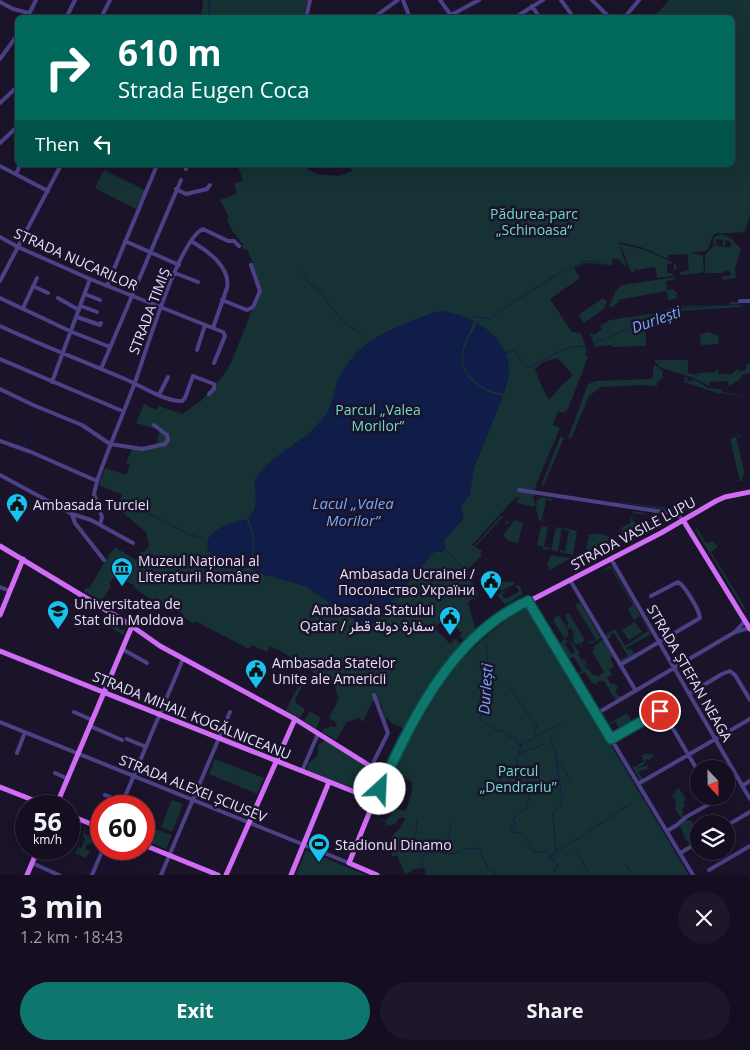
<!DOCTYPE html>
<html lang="en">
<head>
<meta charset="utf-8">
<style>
  :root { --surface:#140e20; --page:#1d1729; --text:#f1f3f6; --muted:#9d9ca5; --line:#332e3e; --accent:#0f766e }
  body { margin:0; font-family:"Open Sans",Vazirmatn,sans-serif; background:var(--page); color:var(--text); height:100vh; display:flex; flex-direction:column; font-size:19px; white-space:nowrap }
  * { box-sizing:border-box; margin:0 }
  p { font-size:16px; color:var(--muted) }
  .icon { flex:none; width:28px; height:28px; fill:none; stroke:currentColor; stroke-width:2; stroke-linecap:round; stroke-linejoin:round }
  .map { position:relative; height:875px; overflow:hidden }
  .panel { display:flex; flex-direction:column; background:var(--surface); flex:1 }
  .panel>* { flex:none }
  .hud { position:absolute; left:15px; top:15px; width:720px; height:152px; border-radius:8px; box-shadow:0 5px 20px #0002,0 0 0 1px var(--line); background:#00695c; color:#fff; overflow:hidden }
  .needle { width:32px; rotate:158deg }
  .fabs { position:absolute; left:690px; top:760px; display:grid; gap:10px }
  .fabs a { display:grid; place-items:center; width:45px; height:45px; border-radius:50%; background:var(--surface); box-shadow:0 5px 20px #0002,0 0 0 1px var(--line); font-size:25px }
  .speed { position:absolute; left:15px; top:795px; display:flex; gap:10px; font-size:25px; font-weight:700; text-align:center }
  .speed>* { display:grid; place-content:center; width:65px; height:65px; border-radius:50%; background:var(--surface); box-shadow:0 5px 20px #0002,0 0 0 1px var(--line); line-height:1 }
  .speed small { font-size:12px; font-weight:400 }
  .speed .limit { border:8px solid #d22; background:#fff; color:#111 }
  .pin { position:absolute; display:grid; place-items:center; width:42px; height:42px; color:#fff; margin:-21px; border:2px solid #fff; border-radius:50%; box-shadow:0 1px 5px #0007 }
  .me { position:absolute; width:55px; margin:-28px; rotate:25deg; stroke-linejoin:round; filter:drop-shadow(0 0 4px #0008) }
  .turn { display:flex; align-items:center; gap:18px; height:105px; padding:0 20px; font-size:22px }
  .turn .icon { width:65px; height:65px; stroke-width:2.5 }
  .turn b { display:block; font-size:35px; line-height:42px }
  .then { display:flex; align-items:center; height:48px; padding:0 20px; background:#0003; gap:10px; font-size:19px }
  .round { display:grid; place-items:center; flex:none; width:52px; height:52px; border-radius:26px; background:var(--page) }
  .head { display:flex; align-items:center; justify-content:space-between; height:85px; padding:0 20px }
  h1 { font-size:30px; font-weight:700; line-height:38px }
  .cta { display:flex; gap:10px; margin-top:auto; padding:10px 20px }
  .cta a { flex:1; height:58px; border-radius:30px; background:var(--accent); color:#fff; font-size:20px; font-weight:700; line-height:58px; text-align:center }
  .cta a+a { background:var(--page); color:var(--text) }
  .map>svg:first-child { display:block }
  .green { fill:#163234; fill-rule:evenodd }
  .water { fill:#0f1d48 }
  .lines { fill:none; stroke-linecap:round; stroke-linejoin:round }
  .stream { stroke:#0f1d48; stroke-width:1 }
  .minor { stroke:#4c4186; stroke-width:4 }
  .major { stroke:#d16df5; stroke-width:5 }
  .route-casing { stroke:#0a4d48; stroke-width:12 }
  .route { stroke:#0f766e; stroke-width:9 }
  .labels { text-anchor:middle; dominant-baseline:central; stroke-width:5; stroke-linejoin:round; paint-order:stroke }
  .park-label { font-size:14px; fill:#6edacb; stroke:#1a132a }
  .street-label { font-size:14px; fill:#e5dffd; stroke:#1a132a }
  .poi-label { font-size:14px; fill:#e5dffd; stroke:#1a132a; text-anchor:start }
  .water-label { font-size:15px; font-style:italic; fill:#74abf6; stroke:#1a132a }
</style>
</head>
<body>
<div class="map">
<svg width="750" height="875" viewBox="0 0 750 875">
  <rect width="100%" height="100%" fill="#1a132a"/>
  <path class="green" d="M203,0H307L304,17H201Z
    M668,0H750V214L745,232L740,233L738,231C730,236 718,230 713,236C709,241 713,244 706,251L689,253L703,255L704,270L701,273L679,275L681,272L689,270L687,254L668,255V258H666L644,248L619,242L622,254L632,278L626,265L624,266L619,259H614L612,260V265L586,263L574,268L580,278L550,299L572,332L581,333L587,351L585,355L588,357L568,409L563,413L558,411L553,425L560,428L536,485L533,499L535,501V507L517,503L516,501L520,498L516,497L472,545L474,546L501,516L509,522L507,524L505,523L507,521L503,517L475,547L482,551L480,553L482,555L467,570L478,594L474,600L473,598L468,603L476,631L465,643L461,637H458L462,633L445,617L435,628L450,644L456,638L457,641L462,644L428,689L404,728L391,723L388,718L385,719L381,703L379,704L375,699L371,704L363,722L359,718L347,722L336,740L322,732L325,727L328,729L330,726L335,727L337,723L329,718L339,698L334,686L281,651L270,646L267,652L252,645L249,649L195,621L193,623L184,618L182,613L167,605L166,608C154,602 144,595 134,587L135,586L117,576L114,577L109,584L111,586L104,597V603L84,591L86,588H89C99,573 104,561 115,547L136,560L142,551L144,552L149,546L146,532L117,508L122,495L99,485L105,468L126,475L130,465L126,463L132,449L156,446L160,430L136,423L144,404L156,410L159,406L182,414L202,400L223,376L231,363L251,313L258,291L254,281L256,280L250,264L253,263L247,249L245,250L241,246L243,245L231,229L227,220L229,218L220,200L237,193L234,184L243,180L237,165H301L316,174L339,176L352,171L350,165H732V18H659L655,15L666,4ZM558,358L573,375L561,386L549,400L542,387L535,369L543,362Z
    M104,170L145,190L136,209L95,188Z
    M721,234L731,238L741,249L735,269L736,278L726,279V281L723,279V276H730V271L726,270L722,273H705V255L714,245L731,248L724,246L731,247V242L726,240L725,245H722L723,240L716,239V243L720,245L713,244L714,237Z
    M620,244L645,250L674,263L676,265V270H674V263L667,264V273H672L673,276L657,278L655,267L635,270L632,274Z
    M676,277L673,280L666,281L667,290L674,289V292H677L676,299L668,300L667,291L618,300L619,302L612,307L609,306L616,290L622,285Z
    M603,298L607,302L604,309L584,323L579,316L580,314Z
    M730,302H740L741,307L680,311V306L730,305Z
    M677,306V312L645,324L646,344L645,346L612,347V345L596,347L594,345L590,334L593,333L594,335L602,329L600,326L610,320L664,312L667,309Z
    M707,332L718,335L719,344L701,345L700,335Z
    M655,360H686L688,361V373L697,375V373L716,372V369H718V374H731L738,369L740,372L746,369V365L750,363V373L742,375L739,380L729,386L728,381L709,382V386L694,378L661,368L655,362Z
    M654,364L663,371L662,376H664L657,382V386L644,385L601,387L589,396L571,439L568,438L588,384L596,381L652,379Z
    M685,377L688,378L687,381L692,382L693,379L708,388L722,389V392L750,397L718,393L684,382Z
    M563,430L561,437L564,438L543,487L542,483Z
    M741,435L742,436L736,438L745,475L742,476L743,481H740L730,439Z
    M542,497L552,499V501L546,500L542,520L547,523L539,520L536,508L537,500Z
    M610,498L684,510L696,502L697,503L692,507L694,510L691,512L683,510L682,512L610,501L676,509Z
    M633,511L645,513V515L633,513L632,519L635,522V524L641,525L642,522H644V525L623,535L621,528L630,523Z
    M515,520L523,523L518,543L508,541L503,535Z
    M548,525L554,526H548L544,547L549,548L548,550L543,549V547L537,545L541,526L547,527Z
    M556,527L562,528L558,552L551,550Z
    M564,528L577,531L573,555L560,552V550L565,551L569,531L564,530Z
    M697,528L706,543L712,541L718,547L711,552L746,609L744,610L695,529Z
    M593,534H602L611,538L614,537L615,540L612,541L610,539L607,541L608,543L577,559V556L586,550L589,535Z
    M551,555L571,558L550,570L547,564Z
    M609,566L612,567L651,634L626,648L627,650L631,649L635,654L621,662L619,660L628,656L614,633L610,635L611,638L607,640L604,636L615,629L625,646L648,631L640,616L634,620L628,609L633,605L611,568L603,571Z
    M497,579L501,582H514L515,584L501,591L499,588L495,590L497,595L504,591L505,593L502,595L505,599L519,592L517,587H513L519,585L523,594L505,605L491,587Z
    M580,602L599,635H600L602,637L591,644L588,641L590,640L591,642L596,640L575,605Z
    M527,606L532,610L531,612L689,875H426L424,868L415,869L405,874L397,855L392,857L386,875L392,856V836L401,827L405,819L402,817L397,820L398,821L390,826L388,824L386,827L385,826L387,823L374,816L386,821L394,809L388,806L393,793L387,790L388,788L401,795L398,809L406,811L412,790V782L393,772C429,697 456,652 527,606Z
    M567,613H569L585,640L581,643L584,650L579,643L575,645L572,639L575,636L571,637L574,634L571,628L568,629L567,625L569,624L565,616Z
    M559,615C563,623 570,629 568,637L564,638L554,622V618Z
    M112,617L123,624L125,628L119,624L117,626L121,630H125L123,635L102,622Z
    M635,622L642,632L629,640L622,630Z
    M566,639L568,642L565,644L572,655L575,651L569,639L580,653L578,654L582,660L584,659L589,668L581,661L587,669H589L592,674L598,676L604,672L592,652L594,650L593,647L602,640L604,641L617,662L613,657L610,658L614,666L609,670L612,674L607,678L611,684L614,683L618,688L615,691L618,696H623L616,701L604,681H598L596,685L591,682L585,672L578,675L577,674L582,671L574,657L568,659L559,643Z
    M304,679L305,680L295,700L296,703L305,709L300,718L286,710L295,692Z
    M310,711L321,718L316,729L304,721Z
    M601,713L608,724L627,713L633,724L621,731L615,721L609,726L613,733L618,731L619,733L613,736L600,714Z
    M326,740L382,776L372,795L307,771L308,764L318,755V745Z
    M648,753L650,755L652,754L658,762L653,757L649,760L646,759L644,762L645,764L636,769L648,765L647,768H649L638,772L643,779L652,773L653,774L640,781L632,766L635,767L644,761L641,755Z
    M215,759L264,778L257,794L209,774Z
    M679,788L686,800L683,802L685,807L682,809L684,813L682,815L684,818L682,819L675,809L676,800L672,795L677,792L674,791Z
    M172,800L183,804L172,832L161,827Z
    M686,818L688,821L691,820L699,836V840L690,845L683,835L684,834L680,826Z
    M144,825L172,835L166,849L144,840Z
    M86,827L85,835H89V837L92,838L95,831L101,834V840L94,837L91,845L87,844L85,849L90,851L86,858L75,853L78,847L81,848L85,839L82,837Z
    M306,850L364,874L367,875H296Z"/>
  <path class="water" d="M444,311L460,315L474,321C470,332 462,344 462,355C460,379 483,392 503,396L474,468L470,494L461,507L464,518L444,541L446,547L442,552L435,551L371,626L367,628L305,586L268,576L250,569C257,551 255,535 248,518C260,508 254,493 255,480C265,462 285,451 301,439C309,434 316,426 323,418C334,407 333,389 340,376C355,346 381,333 411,321C421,317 432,312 444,311Z
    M477,323C494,332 509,350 509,370C509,378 506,386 504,394C485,391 462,378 463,356C464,345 472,333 477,323Z
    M246,519C254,535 255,551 248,568L214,556L208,550L207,545C208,527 232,524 246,519Z"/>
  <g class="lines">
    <path class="stream" d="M209,0V18
      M301,272L305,276L307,281L319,291L344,322L361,334
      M498,312L558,274L587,261L606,263
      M472,317L473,316L489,319L496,314
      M595,343L677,308L750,304
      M505,353L514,351L525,365L531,367C544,359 570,343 585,347
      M20,433L27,436
      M27,447L25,444L32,428
      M120,505L154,516L189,534
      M191,535L204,538
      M444,549C462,565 468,574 476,596
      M486,643L488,663L480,719C486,726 492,726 498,731L500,730L509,737L516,738L518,744L521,745V748L519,750L518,757L516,758C517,769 527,775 529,785L525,786V788L530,800L527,802L526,810H523L513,819L515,824L510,829L513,832C525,832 527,842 533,851L539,852L547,851L553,860L557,864V867H554V870L558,875
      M509,686C519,700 526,714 537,726L535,731L538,736
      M550,736L555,752L561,791
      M521,745L560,724
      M518,754L545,744
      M556,758L571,781
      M417,820L415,842L419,846L449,854H453L461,850
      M586,833L630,804
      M395,844L399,847L418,846
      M465,849L479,848L488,868L492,871
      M576,851L590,875
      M557,852L583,835
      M446,853L451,824
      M550,857L556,852L553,814L561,804L562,794
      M626,865L633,875
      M422,868V858L429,849
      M494,872L496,875"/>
    <path class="minor" d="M403,0L410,18
      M440,0L453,18
      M561,0L574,18
      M592,0L610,18
      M0,2L13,9L29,13
      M532,6L540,18
      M451,15L479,0
      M27,18L36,0
      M66,18L75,0
      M101,18L110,0
      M306,18L310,0
      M373,18L398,0
      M514,18L543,0
      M624,18L639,0
      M0,59L18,34
      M0,103L18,86
      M0,143L18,126
      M185,165L186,169
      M237,165H238
      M0,166L48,191
      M16,174L20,165
      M176,189L186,194L207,189L210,185
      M0,237L18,247L90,279L223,332L225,336L214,363
      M125,241L179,265
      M191,241C206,250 231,266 227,288L213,328
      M175,273L198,282
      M0,281L61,165
      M33,286L48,293
      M107,286L157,165
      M85,294L100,300
      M0,298L72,332L110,347
      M58,298L79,310
      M222,300L247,310L253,307L260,291L251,265
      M740,301H750
      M81,306L97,312
      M23,308L37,278
      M77,317L100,325L101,323
      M0,326C41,345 83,361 125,379C140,385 165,402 182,401L185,398L193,376L214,384V389L209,394
      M197,350L205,325
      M0,359L120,410
      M101,369L181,180
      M52,382L90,279
      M0,389L33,405L82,425L110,444L142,449L165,444L168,440L167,435L154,425
      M159,395L168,377
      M0,441L31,452L97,481
      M0,475L72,514L91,520L133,543
      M519,490L676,514L683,520
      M72,514L75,523L104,560
      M100,525L102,517L94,494L97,481C108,449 122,417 134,385C145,356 178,240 203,229L228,241H234L239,246
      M611,559L750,799
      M570,580L636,691
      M0,587L10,591
      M528,601L693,875
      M736,631L745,621
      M122,649L147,663
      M620,665L700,618C699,609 685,586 678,582L651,596
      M689,694L722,674L730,671L735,675L750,700
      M74,712L92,720
      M596,714L735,632L749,628
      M0,722L349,863
      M90,726L122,740
      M127,739L146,747
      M611,739L661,711L675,732L699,773
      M17,753L25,732
      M371,767L388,733L374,695
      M302,771L318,734
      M55,773L68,779
      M638,784L750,719
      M742,786L750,781
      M105,795L123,802
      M121,806L183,659
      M726,826L750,812
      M667,831L677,825L686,817L711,803L713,799L712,796
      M680,853L699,842
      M32,863L59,875
      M709,870L750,846
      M92,875L103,849
      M161,875L230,712"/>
    <path class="major" d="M683,520L750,629
      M0,546L126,622L160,646L295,719L386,776
      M0,615L23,559
      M0,651L375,800
      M0,787L48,806
      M56,806L132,626
      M69,815L101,828
      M144,845L218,875
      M27,875L38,849
      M226,875L295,719
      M291,875L329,782
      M377,875L349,863L372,806L408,730L439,680L463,651L479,635L514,609L661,533L716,501L725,497L750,492"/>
  </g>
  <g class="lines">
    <g class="route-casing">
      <path id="route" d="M380,789C413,718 452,635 528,601L611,739L660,711"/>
    </g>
    <use href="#route" class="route"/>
  </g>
  <defs>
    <g id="civic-pin" transform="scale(1.125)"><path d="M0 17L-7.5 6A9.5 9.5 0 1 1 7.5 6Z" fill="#18c3f0" stroke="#1a132a"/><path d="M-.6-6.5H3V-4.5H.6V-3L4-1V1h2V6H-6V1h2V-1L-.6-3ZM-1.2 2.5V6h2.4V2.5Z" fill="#111"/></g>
    <g id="museum-pin" transform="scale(1.125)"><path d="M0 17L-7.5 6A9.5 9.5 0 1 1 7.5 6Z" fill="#18c3f0" stroke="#1a132a"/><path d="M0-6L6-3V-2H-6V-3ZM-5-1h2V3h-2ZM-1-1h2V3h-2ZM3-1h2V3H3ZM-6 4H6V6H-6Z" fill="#111"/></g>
    <g id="university-pin" transform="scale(1.125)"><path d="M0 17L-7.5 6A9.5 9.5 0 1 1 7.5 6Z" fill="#18c3f0" stroke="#1a132a"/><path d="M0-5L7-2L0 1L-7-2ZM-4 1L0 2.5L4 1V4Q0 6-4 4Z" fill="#111"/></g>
    <g id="stadium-pin" transform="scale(1.125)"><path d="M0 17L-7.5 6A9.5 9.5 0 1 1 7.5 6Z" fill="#18c3f0" stroke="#1a132a"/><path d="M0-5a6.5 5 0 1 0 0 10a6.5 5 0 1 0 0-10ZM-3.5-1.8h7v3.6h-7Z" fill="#111"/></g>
  </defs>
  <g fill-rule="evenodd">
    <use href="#civic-pin" x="17" y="504"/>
    <use href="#museum-pin" x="122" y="568"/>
    <use href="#civic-pin" x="491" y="581"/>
    <use href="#university-pin" x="58" y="611"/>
    <use href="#civic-pin" x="450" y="617"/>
    <use href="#civic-pin" x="256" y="670"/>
    <use href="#stadium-pin" x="319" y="844"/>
  </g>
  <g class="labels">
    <g class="park-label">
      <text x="534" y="213">Pădurea-parc<tspan x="534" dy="16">„Schinoasa“</tspan></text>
      <text x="378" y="409">Parcul „Valea<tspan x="378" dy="16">Morilor”</tspan></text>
      <text x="518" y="770">Parcul<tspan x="518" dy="16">„Dendrariu”</tspan></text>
    </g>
    <g class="street-label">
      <text transform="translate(76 259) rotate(24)">STRADA NUCARILOR</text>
      <text transform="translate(149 311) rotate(-69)">STRADA TIMIȘ</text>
      <text transform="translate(633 533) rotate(-28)">STRADA VASILE LUPU</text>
      <text transform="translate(690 673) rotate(60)">STRADA ȘTEFAN NEAGA</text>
      <text transform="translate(192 715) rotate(22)">STRADA MIHAIL KOGĂLNICEANU</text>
      <text transform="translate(193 788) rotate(22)">STRADA ALEXEI ȘCIUSEV</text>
    </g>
    <g class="poi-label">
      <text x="33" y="504">Ambasada Turciei</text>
      <text x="138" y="560">Muzeul Național al<tspan x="138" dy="16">Literaturii Române</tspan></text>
      <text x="475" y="573" text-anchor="end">Ambasada Ucrainei /<tspan x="475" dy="16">Посольство України</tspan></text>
      <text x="74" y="603">Universitatea de<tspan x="74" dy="16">Stat din Moldova</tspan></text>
      <text x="434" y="609" text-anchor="end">Ambasada Statului<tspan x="434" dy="16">Qatar / سفارة دولة قطر</tspan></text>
      <text x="272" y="662">Ambasada Statelor<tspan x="272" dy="16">Unite ale Americii</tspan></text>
      <text x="335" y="844">Stadionul Dinamo</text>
    </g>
    <g class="water-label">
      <text transform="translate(656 319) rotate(-20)">Durlești</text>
      <text x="353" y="503">Lacul „Valea<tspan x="353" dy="17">Morilor”</tspan></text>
      <text transform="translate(485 689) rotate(-86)">Durlești</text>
    </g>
  </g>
</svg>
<div class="fabs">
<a><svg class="needle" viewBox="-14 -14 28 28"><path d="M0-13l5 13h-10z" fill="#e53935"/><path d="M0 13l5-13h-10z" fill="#9d9ca5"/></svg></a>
<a><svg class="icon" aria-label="layers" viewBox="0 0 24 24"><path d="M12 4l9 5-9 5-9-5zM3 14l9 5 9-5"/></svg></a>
</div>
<div class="speed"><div>56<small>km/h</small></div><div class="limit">60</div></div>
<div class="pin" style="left:660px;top:711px;background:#d93025"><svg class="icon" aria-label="arrive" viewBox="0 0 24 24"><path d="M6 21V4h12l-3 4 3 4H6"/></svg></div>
<svg class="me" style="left:380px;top:789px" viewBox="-20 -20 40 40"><circle r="19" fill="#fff"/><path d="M0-13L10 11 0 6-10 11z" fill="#0f766e"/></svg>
<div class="hud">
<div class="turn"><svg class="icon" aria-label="right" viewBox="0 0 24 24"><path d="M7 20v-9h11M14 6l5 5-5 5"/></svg><div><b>610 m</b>Strada Eugen Coca</div></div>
<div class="then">Then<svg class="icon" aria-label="left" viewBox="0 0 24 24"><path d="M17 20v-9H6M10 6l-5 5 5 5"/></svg></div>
</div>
</div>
<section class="panel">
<div class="head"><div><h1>3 min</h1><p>1.2 km · 18:43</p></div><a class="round"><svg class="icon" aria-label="close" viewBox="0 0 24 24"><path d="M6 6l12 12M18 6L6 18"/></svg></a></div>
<div class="cta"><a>Exit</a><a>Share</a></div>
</section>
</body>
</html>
